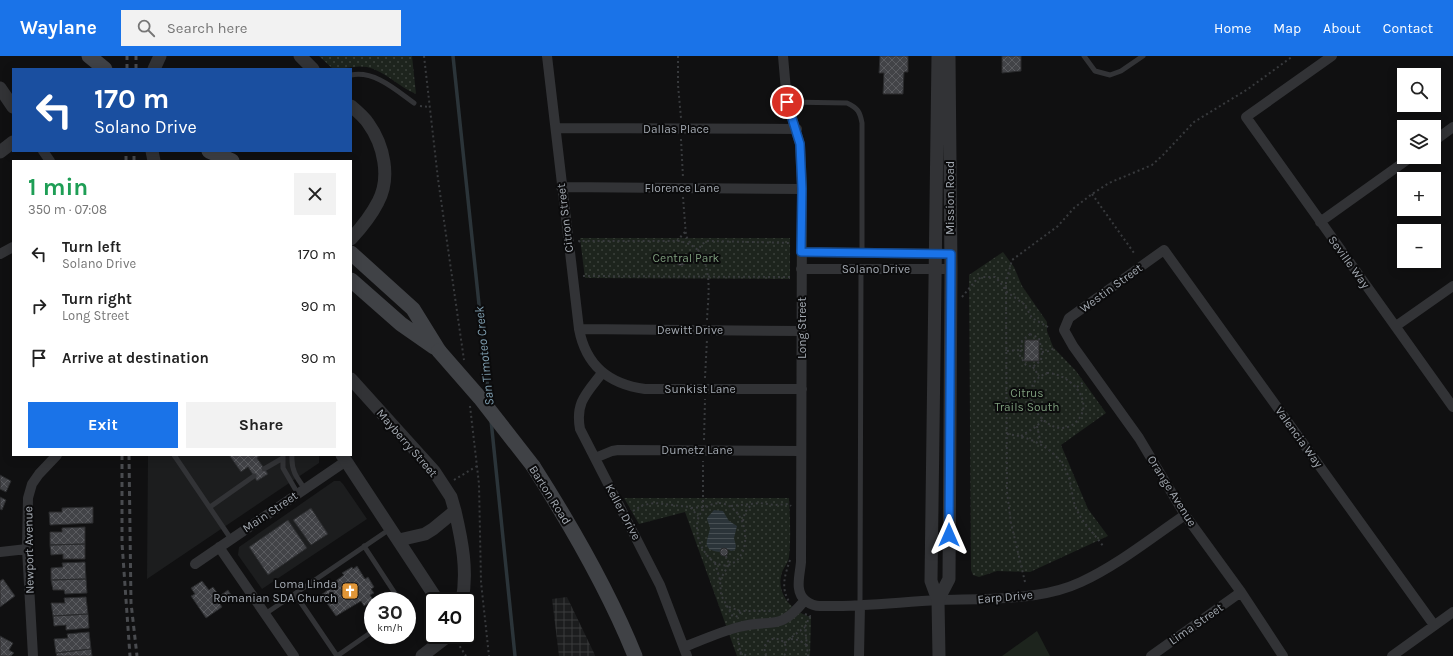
<!DOCTYPE html>
<html lang="en">
<head>
<meta charset="utf-8">
<style>
  :root { --surface:#fff; --page:#f2f2f2; --text:#222; --muted:#767676; --accent:#1a73e8 }
  body { margin:0; font-family:Karla,sans-serif; background:var(--page); color:var(--text); height:100vh; display:flex; flex-direction:column; font-size:15px; white-space:nowrap }
  * { box-sizing:border-box; margin:0 }
  p { font-size:13px; color:var(--muted) }
  .icon { flex:none; width:22px; height:22px; fill:none; stroke:currentColor; stroke-width:2; stroke-linecap:round; stroke-linejoin:round }
  .map { position:relative; flex:1; overflow:hidden }
  .sheet { position:absolute; left:12px; top:104px; width:340px; height:296px; display:flex; flex-direction:column; background:var(--surface); border-radius:0px; box-shadow:0 2px 10px #0003 }
  .sheet>* { flex:none }
  .guide { position:absolute; left:12px; top:12px; width:340px; height:84px; border-radius:0px; box-shadow:0 2px 10px #0003; background:#1a4fa0; color:#fff; overflow:hidden }
  .buttons { position:absolute; left:1397px; top:12px; display:grid; gap:8px }
  .buttons a { display:grid; place-items:center; width:44px; height:44px; border-radius:0px; background:var(--surface); box-shadow:0 2px 10px #0003; font-size:20px }
  .speed { position:absolute; left:364px; top:536px; display:flex; gap:8px; font-size:20px; font-weight:700; text-align:center }
  .speed>* { display:grid; place-content:center; width:52px; height:52px; border-radius:50%; background:var(--surface); box-shadow:0 2px 10px #0003; line-height:1 }
  .speed small { font-size:10px; font-weight:400 }
  .speed .limit { border:2px solid #111; border-radius:6px; background:#fff; color:#111 }
  .pin { position:absolute; display:grid; place-items:center; width:34px; height:34px; color:#fff; margin:-17px; border:2px solid #fff; border-radius:50%; box-shadow:0 1px 4px #0007 }
  .me { position:absolute; width:44px; margin:-22px; rotate:0deg; stroke-linejoin:round; filter:drop-shadow(0 0 3px #0008) }
  .turn { display:flex; align-items:center; gap:14px; height:84px; padding:0 16px; font-size:18px }
  .turn .icon { width:52px; height:52px; stroke-width:2.5 }
  .turn b { display:block; font-size:28px; line-height:34px }
  .round { display:grid; place-items:center; flex:none; width:42px; height:42px; border-radius:0px; background:var(--page) }
  .headline { display:flex; align-items:center; justify-content:space-between; height:68px; padding:0 16px }
  h1 { font-size:24px; font-weight:700; line-height:30px; color:#1e9e55 }
  .button { display:flex; gap:8px; margin-top:auto; padding:8px 16px }
  .button a { flex:1; height:46px; border-radius:0px; background:var(--accent); color:#fff; font-size:16px; font-weight:700; line-height:46px; text-align:center }
  .button a+a { background:var(--page); color:var(--text) }
  ul { padding:0; list-style:none }
  li { display:flex; align-items:center; gap:12px; height:52px; padding:0 16px }
  li div { flex:1 }
  li b { display:block; font-size:15px }
  li em { font-style:normal }
  header { display:flex; align-items:center; gap:24px; box-sizing:border-box; height:56px; padding:0 20px; background:var(--accent); color:#fff }
  header strong { font-size:19px }
  nav { display:flex; gap:22px; margin-inline-start:auto; font-size:14px }
  .search { width:280px; height:36px; background:var(--page); display:flex; align-items:center; gap:10px; box-sizing:border-box; padding:0 14px; border-radius:0px; color:var(--muted); font-size:15px }
  .map>svg:first-child { display:block }
  .built { fill:#1c1d1e }
  .industrial { fill:url(#industrial-grid) }
  .grass { fill:#1d241d }
  .park { fill:url(#park-dots) }
  .water { fill:url(#water-rules) }
  .lines { fill:none; stroke-linecap:round; stroke-linejoin:round }
  .stream { stroke:#2b3439; stroke-width:3.5 }
  .building { fill:url(#building-cross-hatch); stroke:#2a2b2d }
  .path { stroke:#383a3d; stroke-width:2; stroke-dasharray:2 3; stroke-linecap:butt }
  .service { stroke:#323336; stroke-width:5 }
  .minor { stroke:#323336; stroke-width:10 }
  .tertiary { stroke:#323336; stroke-width:13 }
  .secondary { stroke:#404246; stroke-width:15 }
  .rail { stroke:#494b4f; stroke-width:3; stroke-dasharray:5 4; stroke-linecap:butt }
  .secondary-bridge { stroke:#404246; stroke-width:15 }
  .route-casing { stroke:#114b97; stroke-width:10 }
  .route { stroke:#1a73e8; stroke-width:7 }
  .labels { text-anchor:middle; dominant-baseline:central; stroke-width:4; stroke-linejoin:round; paint-order:stroke }
  .street-label { font-size:12px; fill:#a3a9b1; stroke:#0b0b0c }
  .park-label { font-size:12px; fill:#7c9b7b; stroke:#0b0b0c }
  .poi-label { font-size:12px; fill:#a3a9b1; stroke:#0b0b0c; text-anchor:end }
  .water-label { font-size:13px; font-style:italic; fill:#7b99aa; stroke:#0b0b0c }
</style>
</head>
<body>
<header>
<strong>Waylane</strong>
<div class="search"><svg class="icon" aria-label="search" viewBox="0 0 24 24"><circle cx="10" cy="10" r="6"/><path d="M15 15l6 6"/></svg>Search here</div>
<nav><a>Home</a><a>Map</a><a>About</a><a>Contact</a></nav>
</header>
<div class="map">
<svg width="1453" height="600" viewBox="0 0 1453 600">
  <defs>
    <pattern id="industrial-grid" width="8" height="8" patternUnits="userSpaceOnUse"><rect width="8" height="8" fill="#1c1d1e"/><path d="M0 4h8M4 0v8" fill="none" stroke="#3a3b3c"/></pattern>
    <pattern id="park-dots" width="8" height="8" patternUnits="userSpaceOnUse"><rect width="8" height="8" fill="#1d241d"/><path d="M2 2h.1M6 6h.1" fill="none" stroke="#3b413b" stroke-width="1.8" stroke-linecap="round"/></pattern>
    <pattern id="water-rules" width="6" height="5" patternUnits="userSpaceOnUse"><rect width="6" height="5" fill="#2b3439"/><path d="M0 2.5h6" fill="none" stroke="#474f53"/></pattern>
    <pattern id="building-cross-hatch" width="8" height="8" patternUnits="userSpaceOnUse"><rect width="8" height="8" fill="#424347"/><path d="M0 0l8 8M0 8l8-8" fill="none" stroke="#5a5b5f"/></pattern>
  </defs>
  <rect width="100%" height="100%" fill="#101011"/>
  <path class="built" d="M148,399H319V407L147,523Z
    M334,425H340L343,428L367,463L262,533L238,499L239,491Z"/>
  <path class="industrial" d="M567,541L594,597L595,600H559L552,543Z"/>
  <path class="grass" d="M1037,575L1050,600H1002Z"/>
  <path class="park" d="M319,0H412L416,38C399,31 385,15 367,11C355,9 345,13 333,13Z
    M580,182H790V223L585,222Z
    M1003,196L1014,211L1022,230L1047,266V275L1053,291L1076,315L1106,357L1061,389L1088,453L1108,480L1030,516L997,515L979,521L973,519L971,514L969,219Z
    M624,442H789C790,461 791,482 789,501C788,508 782,513 781,520C777,540 794,556 811,561L810,600H737L685,456L639,468Z"/>
  <path class="water" d="M714,454L723,455L729,465L737,470L734,482L736,490L735,494L731,495L725,492L721,493L720,496C698,494 710,481 710,471C709,468 707,465 707,462Z"/>
  <g class="lines">
    <path class="stream" d="M453,0L489,344
      M491,364L515,600"/>
  </g>
  <path class="building" d="M880,0H908V16H904L903,38H883L884,17H879Z
    M1002,0H1021V15L1002,17Z
    M675.5 204a5.5 5.5 0 1 1 11 0a5.5 5.5 0 1 1-11 0Z
    M1025,284H1039V305H1024Z
    M229,399H261L257,402L268,418L257,425L248,411L241,416Z
    M0,419L11,425L6,436L0,433Z
    M0,441L6,444L2,454L0,453Z
    M93,451V467L50,469L49,456H62V452Z
    M311,452L328,478L311,489L293,464Z
    M288,464L307,492L268,519L249,491Z
    M85,471V488L50,489V476H62V472Z
    M85,488V503H63V498L51,499L50,489Z
    M720 496a4 4 0 1 1 8 0a4 4 0 1 1-8 0Z
    M85,506L86,523L51,524V512L63,511L62,507Z
    M357,510L365,523L368,521L374,531L371,533L374,537L370,539L373,544L364,550L361,545L336,560L321,539L332,531L330,529L344,519L342,517L352,511L353,513Z
    M3,523L15,540L0,551V525Z
    M86,523L87,537L65,538L64,534H53L51,524Z
    M202,525L209,534L213,531L218,538L215,540L222,551L206,562L191,540L195,538L191,532Z
    M228,534L233,542L226,546L221,539Z
    M86,541L88,558L53,560L51,547H65L64,542Z
    M88,558L89,572L66,574V569L54,570L53,560Z
    M89,576L91,593L56,597L54,583L68,582L67,578Z
    M0,580L13,587L9,594L14,597L11,600H0Z
    M91,593L92,600H57L56,597Z"/>
  <g class="lines">
    <path class="path" d="M424,0L438,123L464,304
      M678,0V29L681,62
      M420,50L430,51
      M681,83L683,122
      M1092,138L1134,197
      M683,141L686,180L690,187
      M677,185L685,176
      M580,186L579,185H681L691,189L698,194
      M583,220L791,221
      M962,241L976,224L982,221H995L1000,226L1007,236L1024,248L1032,262L1048,271
      M707,264C708,241 713,214 698,194L702,188L708,185L791,187
      M1030,278L1039,282L1042,296L1041,304L1033,311L1026,309L1020,300L1022,285Z
      M1007,295L1019,294
      M1042,296L1050,295L1055,291
      M1033,311L1039,320
      M1047,317C1069,317 1096,345 1077,365C1052,392 1006,333 1047,317Z
      M705,322L707,283
      M1077,331L1085,325
      M470,350L479,428L481,526L489,600
      M1037,370L1041,388
      M1007,378C1034,381 1060,395 1069,422C1072,432 1072,443 1076,452C1082,467 1094,477 1103,490
      M1021,380L1037,370L1042,364
      M704,384L705,343
      M454,424L477,410
      M719,447C749,449 755,502 728,509C702,515 678,451 719,447Z
      M731,450L760,447L774,449L789,448L791,450
      M703,451V405
      M691,452L704,451
      M633,455L643,449L655,447L690,451L698,460
      M743,465L745,456L752,448
      M790,504C785,519 780,532 790,547
      M715,507L720,524L721,539L734,563
      M720,524L729,508L726,500
      M1025,526L1011,467L1007,436L1006,226L1012,204L1058,170L1074,152L1092,138L1109,127L1152,109L1163,99L1194,66L1248,33L1293,0
      M729,551L740,555
      M805,558L810,560L805,571L808,600
      M736,561L742,555H774
      M738,582L741,600
      M791,583L799,584L808,590
      M457,586L466,600
      M784,587L805,571
      M740,596L747,600
      M766,600C757,575 795,579 784,600"/>
    <path class="service" d="M1084,0L1095,15L1110,19L1121,15L1143,0
      M351,19C374,14 396,34 414,47
      M787,46L847,47C858,52 860,56 862,67V197
      M174,399L231,483
      M283,399V412L298,438
      M292,399C291,414 296,421 305,433
      M264,413L283,402
      M210,451L254,420
      M364,490L400,545
      M295,538L337,600
      M860,549L861,213
      M265,558L390,473
      M337,600L373,575"/>
    <path class="minor" d="M547,0L579,273C586,310 609,328 645,333H802
      M783,0L787,46L800,88L802,133L801,506C800,519 794,536 806,545C810,548 815,550 820,550C860,551 899,546 938,544C970,543 1002,544 1035,539C1049,537 1068,532 1081,526C1118,509 1151,482 1185,459
      M1332,0L1246,61L1453,351
      M556,72L797,73
      M1434,85L1453,71
      M43,95L50,105
      M561,131L802,133
      M1320,166L1411,101
      M801,196L951,198
      M0,198L13,191
      M801,213H951
      M1396,270L1453,230
      M579,273L802,275
      M602,317C587,337 575,346 580,373L660,529L687,600
      M595,402L612,395L618,394L801,395
      M219,491L294,600
      M0,496L27,493
      M195,508L346,405
      M684,591C702,584 720,576 739,571C772,562 778,577 805,544
      M33,600L27,493L28,442L32,428L39,418L57,399
      M859,600L860,549
      M1151,600L1241,536
      M1283,600L1241,536L1185,459L1139,382L1073,290L1064,274L1069,262L1164,194L1434,569
      M1392,600L1453,556"/>
    <path class="tertiary" d="M300,0L313,13
      M938,0L931,525L938,544L939,600
      M154,13L160,0
      M0,32L13,51
      M351,50C357,55 364,61 368,67C384,89 391,122 378,146C371,160 361,172 351,183
      M152,95L154,105
      M0,96L13,86
      M351,323L434,415L451,441L455,455L433,473L425,478L399,484
      M342,399L438,545
      M455,455C462,485 468,515 462,545
      M938,544L949,523L951,213L949,0
      M422,600L449,579"/>
    <path class="secondary" d="M89,0L105,13
      M209,95L232,105
      M351,197L413,253L439,295
      M351,224L401,268L434,291
      M533,410C572,471 608,533 635,600"/>
    <path class="rail" d="M127,13V0
      M136,13V0
      M126,105V95
      M134,105V95
      M122,399V487L130,600
      M129,399L131,547L137,600"/>
    <path class="secondary-bridge" d="M439,295L480,342L533,410"/>
  </g>
  <g class="lines">
    <g class="route-casing">
      <path id="route" d="M787,46L800,88L802,133L801,196L951,198L949,479"/>
    </g>
    <use href="#route" class="route"/>
  </g>
  <defs>
    <g id="church-square" transform="scale(0.9)"><rect x="-9" y="-9" width="18" height="18" rx="4" fill="#e29738" stroke="#0b0b0c"/><path d="M-1.2-6h2.4v3.5h3.3v2.4h-3.3V6h-2.4V-.1h-3.3v-2.4h3.3Z" fill="#fff"/></g>
  </defs>
  <g fill-rule="evenodd">
    <use href="#church-square" x="350" y="535"/>
  </g>
  <g class="labels">
    <g class="street-label">
      <text x="676" y="73">Dallas Place</text>
      <text x="682" y="132">Florence Lane</text>
      <text transform="translate(950 142) rotate(-90)">Mission Road</text>
      <text transform="translate(565 162) rotate(-97)">Citron Street</text>
      <text transform="translate(1349 206) rotate(54)">Seville Way</text>
      <text x="876" y="213">Solano Drive</text>
      <text transform="translate(1111 232) rotate(-36)">Westin Street</text>
      <text transform="translate(802 272) rotate(-90)">Long Street</text>
      <text x="690" y="274">Dewitt Drive</text>
      <text x="700" y="333">Sunkist Lane</text>
      <text transform="translate(1299 381) rotate(54)">Valencia Way</text>
      <text transform="translate(407 387) rotate(49)">Mayberry Street</text>
      <text x="697" y="394">Dumetz Lane</text>
      <text transform="translate(1172 435) rotate(58)">Orange Avenue</text>
      <text transform="translate(550 439) rotate(58)">Barton Road</text>
      <text transform="translate(270 456) rotate(-34)">Main Street</text>
      <text transform="translate(623 456) rotate(62)">Keller Drive</text>
      <text transform="translate(29 494) rotate(-91)">Newport Avenue</text>
      <text transform="translate(1005 541) rotate(-5)">Earp Drive</text>
      <text transform="translate(1196 568) rotate(-35)">Lima Street</text>
    </g>
    <g class="park-label">
      <text x="686" y="202">Central Park</text>
      <text x="1027" y="337">Citrus<tspan x="1027" dy="14">Trails South</tspan></text>
    </g>
    <g class="poi-label">
      <text x="337" y="528">Loma Linda<tspan x="337" dy="14">Romanian SDA Church</tspan></text>
    </g>
    <g class="water-label">
      <text transform="translate(484 300) rotate(-96)">San Timoteo Creek</text>
    </g>
  </g>
</svg>
<div class="buttons">
<a><svg class="icon" aria-label="search" viewBox="0 0 24 24"><circle cx="10" cy="10" r="6"/><path d="M15 15l6 6"/></svg></a>
<a><svg class="icon" aria-label="layers" viewBox="0 0 24 24"><path d="M12 4l9 5-9 5-9-5zM3 14l9 5 9-5"/></svg></a>
<a>+</a>
<a>−</a>
</div>
<div class="speed"><div>30<small>km/h</small></div><div class="limit">40</div></div>
<div class="pin" style="left:787px;top:46px;background:#d93025"><svg class="icon" aria-label="arrive" viewBox="0 0 24 24"><path d="M6 21V4h12l-3 4 3 4H6"/></svg></div>
<svg class="me" style="left:949px;top:479px" viewBox="-20 -20 40 40"><path d="M0-17L14 15 0 8-14 15z" fill="#1a73e8" stroke="#fff" stroke-width="4"/></svg>
<div class="guide">
<div class="turn"><svg class="icon" aria-label="left" viewBox="0 0 24 24"><path d="M17 20v-9H6M10 6l-5 5 5 5"/></svg><div><b>170 m</b>Solano Drive</div></div>
</div>
<section class="sheet">
<div class="headline"><div><h1>1 min</h1><p>350 m · 07:08</p></div><a class="round"><svg class="icon" aria-label="close" viewBox="0 0 24 24"><path d="M6 6l12 12M18 6L6 18"/></svg></a></div>
<ul>
<li><svg class="icon" aria-label="left" viewBox="0 0 24 24"><path d="M17 20v-9H6M10 6l-5 5 5 5"/></svg><div><b>Turn left</b><p>Solano Drive</p></div><em>170 m</em></li>
<li><svg class="icon" aria-label="right" viewBox="0 0 24 24"><path d="M7 20v-9h11M14 6l5 5-5 5"/></svg><div><b>Turn right</b><p>Long Street</p></div><em>90 m</em></li>
<li><svg class="icon" aria-label="arrive" viewBox="0 0 24 24"><path d="M6 21V4h12l-3 4 3 4H6"/></svg><div><b>Arrive at destination</b></div><em>90 m</em></li>
</ul>
<div class="button"><a>Exit</a><a>Share</a></div>
</section>
</div>
</body>
</html>
